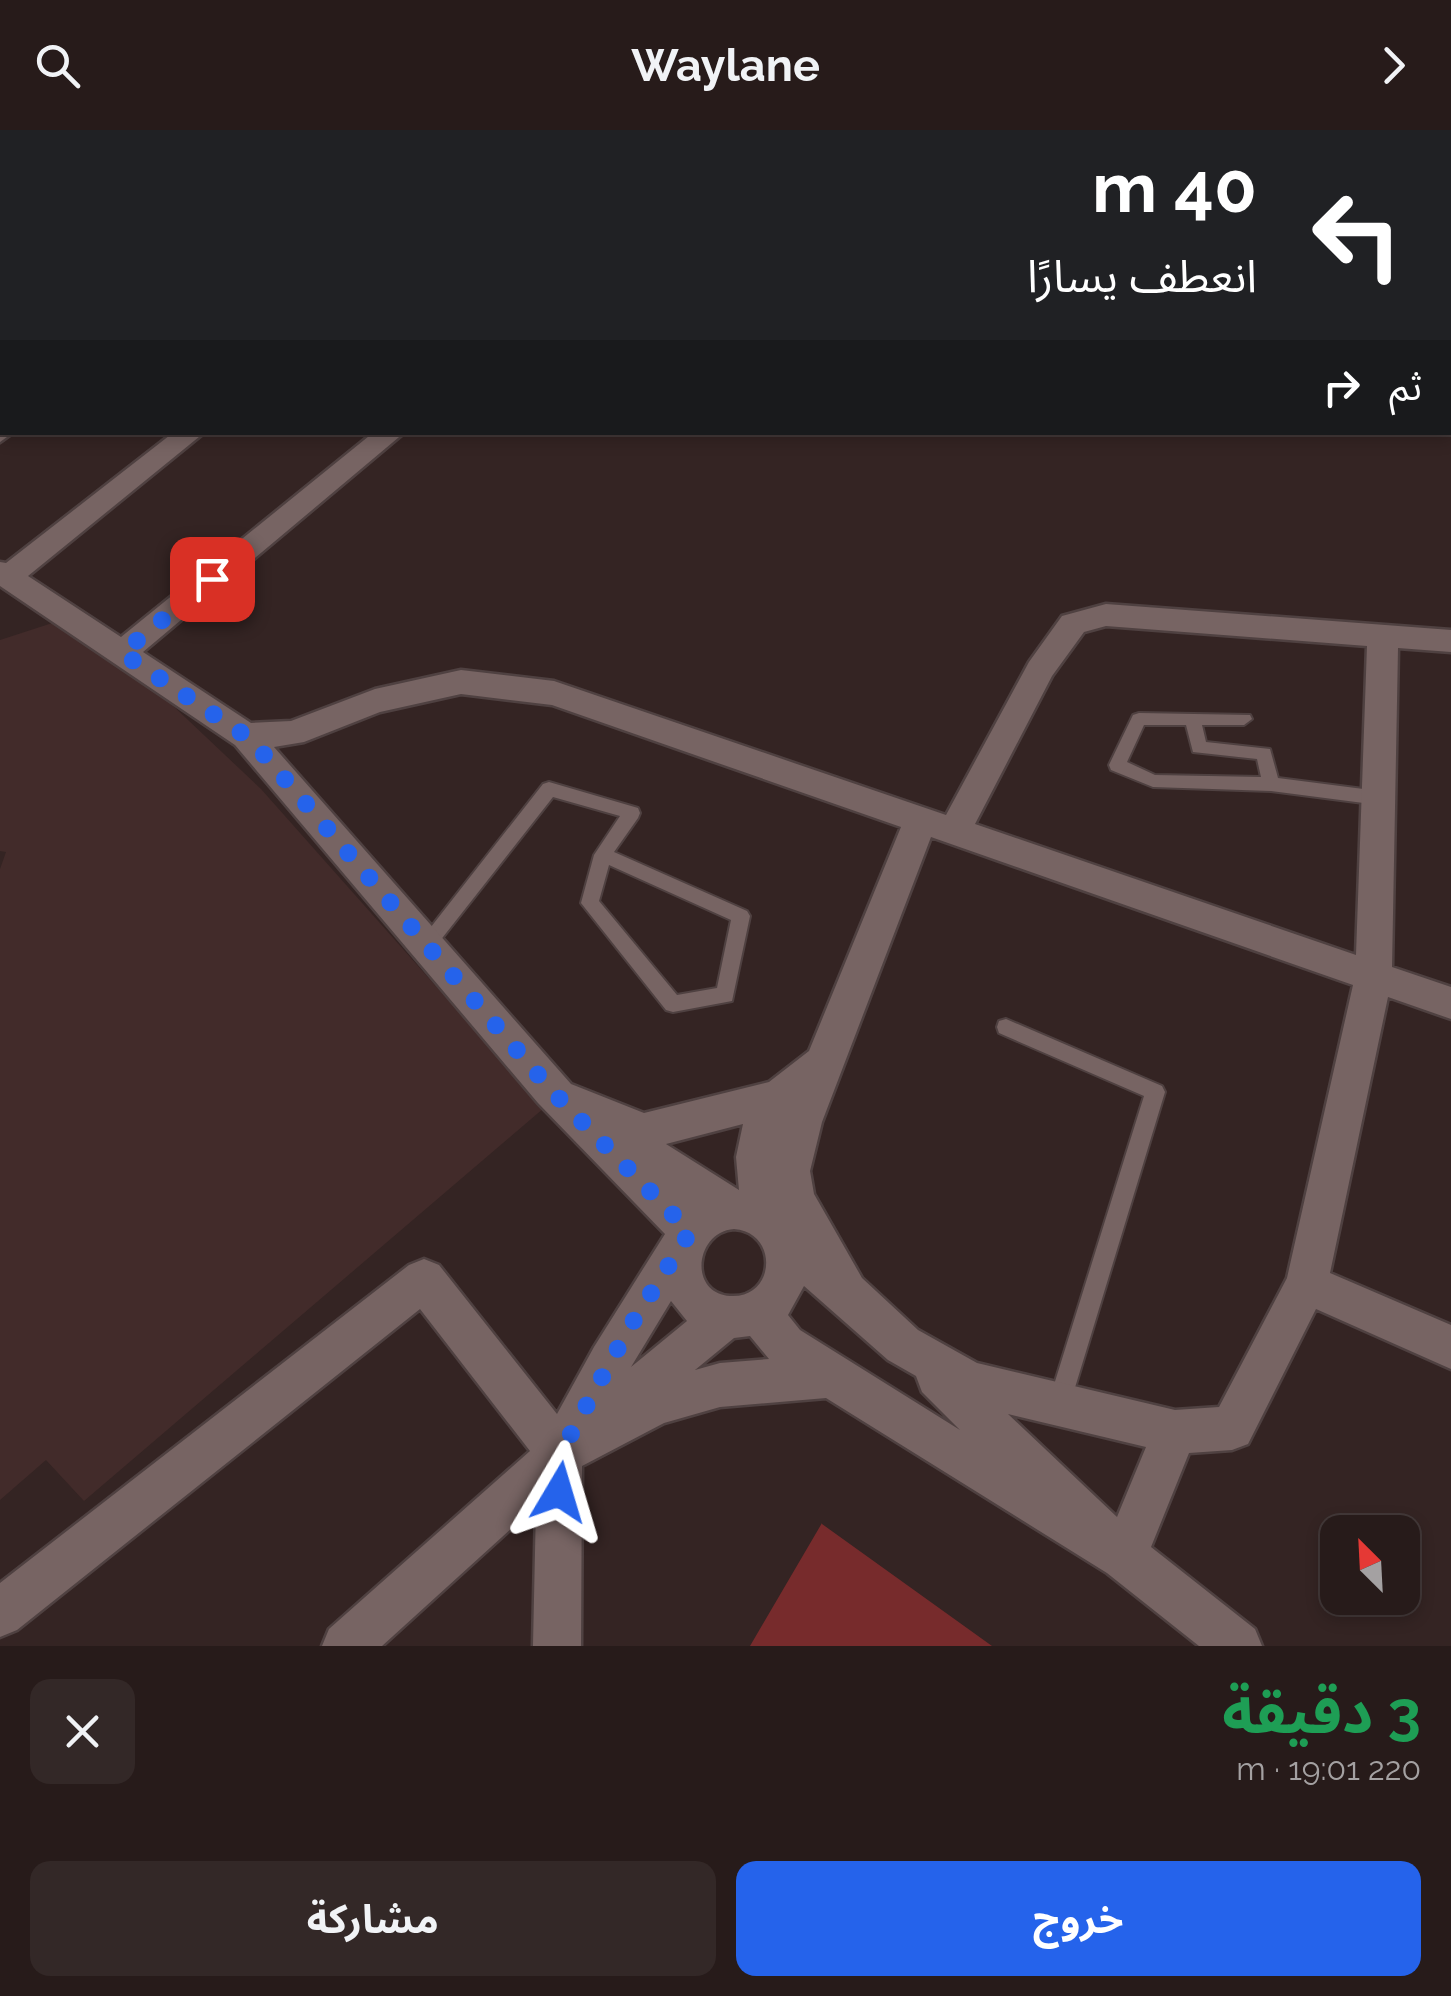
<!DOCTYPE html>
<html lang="ar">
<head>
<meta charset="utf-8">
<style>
  :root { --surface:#271b1a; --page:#332827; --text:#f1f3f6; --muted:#a4a1a2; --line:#433939; --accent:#2563eb }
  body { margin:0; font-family:Raleway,"Noto Sans Arabic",sans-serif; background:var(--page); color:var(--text); direction:rtl; height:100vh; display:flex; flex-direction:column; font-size:38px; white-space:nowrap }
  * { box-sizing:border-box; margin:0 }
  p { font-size:32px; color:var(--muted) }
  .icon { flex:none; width:55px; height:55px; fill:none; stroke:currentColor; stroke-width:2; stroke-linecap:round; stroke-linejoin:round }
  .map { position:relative; height:1516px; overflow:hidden; direction:ltr }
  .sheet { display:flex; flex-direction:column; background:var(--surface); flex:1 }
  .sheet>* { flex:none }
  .guide { position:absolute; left:0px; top:0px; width:1452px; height:305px; box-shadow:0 5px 15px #0003,0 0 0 2px var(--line); direction:rtl; background:#202124; color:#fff; overflow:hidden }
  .needle { width:65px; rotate:336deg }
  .controls { position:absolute; left:1320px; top:1385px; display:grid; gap:20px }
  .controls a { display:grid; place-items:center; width:100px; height:100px; border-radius:20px; background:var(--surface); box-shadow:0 5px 15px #0003,0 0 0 2px var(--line); font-size:50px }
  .pin { position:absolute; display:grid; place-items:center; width:85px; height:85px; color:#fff; margin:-42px; border-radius:20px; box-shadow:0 5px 15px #0006 }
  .me { position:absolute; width:110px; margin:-55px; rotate:7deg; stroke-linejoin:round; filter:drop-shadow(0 0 8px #0008) }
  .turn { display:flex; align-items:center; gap:35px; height:210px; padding:0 30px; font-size:45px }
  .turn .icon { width:130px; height:130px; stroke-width:2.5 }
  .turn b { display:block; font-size:70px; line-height:85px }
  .then { display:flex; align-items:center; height:95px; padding:0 30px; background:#0003; gap:20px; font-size:38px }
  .round { display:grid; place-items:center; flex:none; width:105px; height:105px; border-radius:20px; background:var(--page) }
  .overview { display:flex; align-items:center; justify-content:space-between; height:170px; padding:0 30px }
  h1 { font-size:60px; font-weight:700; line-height:75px; color:#1e9e55 }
  .primary-button { display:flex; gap:20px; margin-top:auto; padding:20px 30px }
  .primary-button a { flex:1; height:115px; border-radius:20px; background:var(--accent); color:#fff; font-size:40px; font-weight:700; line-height:115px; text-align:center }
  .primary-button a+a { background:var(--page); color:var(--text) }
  header { display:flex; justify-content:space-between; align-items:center; height:130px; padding:0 30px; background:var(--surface); font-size:45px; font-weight:700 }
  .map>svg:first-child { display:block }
  .built { fill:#422b2a }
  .green { fill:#772b2c }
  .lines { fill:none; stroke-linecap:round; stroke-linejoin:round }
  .service-casing { stroke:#4f4141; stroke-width:4 }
  .minor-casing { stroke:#4f4141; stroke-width:5 }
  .service { fill:#776463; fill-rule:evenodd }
  .minor { fill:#776463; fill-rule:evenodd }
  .route { stroke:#2563eb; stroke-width:18; stroke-dasharray:0 32.4 }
</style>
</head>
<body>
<header><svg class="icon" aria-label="forward" viewBox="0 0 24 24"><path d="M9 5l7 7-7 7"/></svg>Waylane<svg class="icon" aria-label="search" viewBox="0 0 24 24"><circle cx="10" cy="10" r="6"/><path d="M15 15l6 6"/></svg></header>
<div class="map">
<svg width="1451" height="1516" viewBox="0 0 1451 1516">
  <rect width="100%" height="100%" fill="#342423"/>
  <path class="built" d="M77,485L261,659L544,978L84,1371L46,1330L0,1370V739L6,722L0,721V510Z"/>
  <path class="green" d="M822,1393V1394L992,1516H750Z"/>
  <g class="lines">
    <g class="service-casing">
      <path id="service" d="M1139,583L1250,585L1252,589L1244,595H1202L1206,612L1270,619L1278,648L1379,661L1387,668L1379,675L1271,661L1153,657L1111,640L1109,635L1133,585ZM1144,595H1186L1193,622L1257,629L1261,647L1155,645L1127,632Z
        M549,652L638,678L640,683L638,688L614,722L747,781L750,786L732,871L673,882L666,880L581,773L594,725L620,686L553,667L432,821L426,824L420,821L417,816L420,811L543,654ZM609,735L731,790L717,858L677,865L599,771Z
        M1006,889L1162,956L1165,962L1070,1274L1067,1282L1059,1285L1051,1282L1048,1274L1144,966L999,903L997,897L999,891Z"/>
    </g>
    <g class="minor-casing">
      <path id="minor" d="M409,0H434L436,2H411Z
        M0,293L2,302H14L0,312Z
        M174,302H205L28,446L121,507L374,302H405L143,522L251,593L291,591L375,559L461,540L554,551L946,685L1029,532L1062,486L1106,474L1451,500V522L1398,518L1392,837L1451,857V889L1388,867L1330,1143L1451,1195V1239L1316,1179L1248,1314L1232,1320L1189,1323L1151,1417L1255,1499L1262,1516H1199L1107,1443L826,1268L720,1277L664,1293L582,1336L581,1516H533L536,1376L382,1516H322L329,1499L530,1321L420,1179L17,1500L0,1507V1453L409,1135L424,1129L439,1135L557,1284L594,1217L665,1104L538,973L235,615L0,456V432L6,433ZM1106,496L1367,516L1356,825L975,694L1052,546L1084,502ZM461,564L552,575L901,697L809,921L769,952L644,983L571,954L274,617L304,612L380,582ZM931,707L1353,855L1287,1148L1219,1277L1175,1280L977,1233L918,1200L862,1148L814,1064L810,1041L822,992ZM743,994L736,1027L739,1060L666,1014ZM734,1099C779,1102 776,1169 730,1166C688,1163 695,1102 734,1099ZM804,1156L888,1230L916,1246L922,1262L960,1300L800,1200L788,1185ZM671,1171L687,1191L631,1237ZM750,1206L769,1229L720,1233L695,1240L734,1208ZM1008,1284L1146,1317L1117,1387Z"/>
    </g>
    <use href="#service" class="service"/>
    <use href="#minor" class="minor"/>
  </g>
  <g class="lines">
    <path class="route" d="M212,449L122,523L246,606L260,620L552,961L690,1102L629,1198L560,1324L559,1362"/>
  </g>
</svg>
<div class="controls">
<a><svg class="needle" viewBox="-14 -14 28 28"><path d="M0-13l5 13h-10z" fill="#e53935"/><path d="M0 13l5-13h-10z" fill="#a4a1a2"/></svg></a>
</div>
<div class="pin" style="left:212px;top:449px;background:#d93025"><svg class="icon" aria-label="arrive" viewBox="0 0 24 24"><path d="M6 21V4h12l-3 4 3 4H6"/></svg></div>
<svg class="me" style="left:559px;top:1362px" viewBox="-20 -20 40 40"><path d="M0-17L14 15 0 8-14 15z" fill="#2563eb" stroke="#fff" stroke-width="4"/></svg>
<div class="guide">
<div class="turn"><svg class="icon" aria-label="left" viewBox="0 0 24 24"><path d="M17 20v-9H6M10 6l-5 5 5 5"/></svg><div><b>40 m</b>انعطف يسارًا</div></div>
<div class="then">ثم<svg class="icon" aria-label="right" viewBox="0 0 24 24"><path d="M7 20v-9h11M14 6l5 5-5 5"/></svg></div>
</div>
</div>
<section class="sheet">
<div class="overview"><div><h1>3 دقيقة</h1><p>220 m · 19:01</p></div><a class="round"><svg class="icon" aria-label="close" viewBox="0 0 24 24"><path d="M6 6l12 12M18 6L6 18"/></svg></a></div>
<div class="primary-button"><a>خروج</a><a>مشاركة</a></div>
</section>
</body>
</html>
